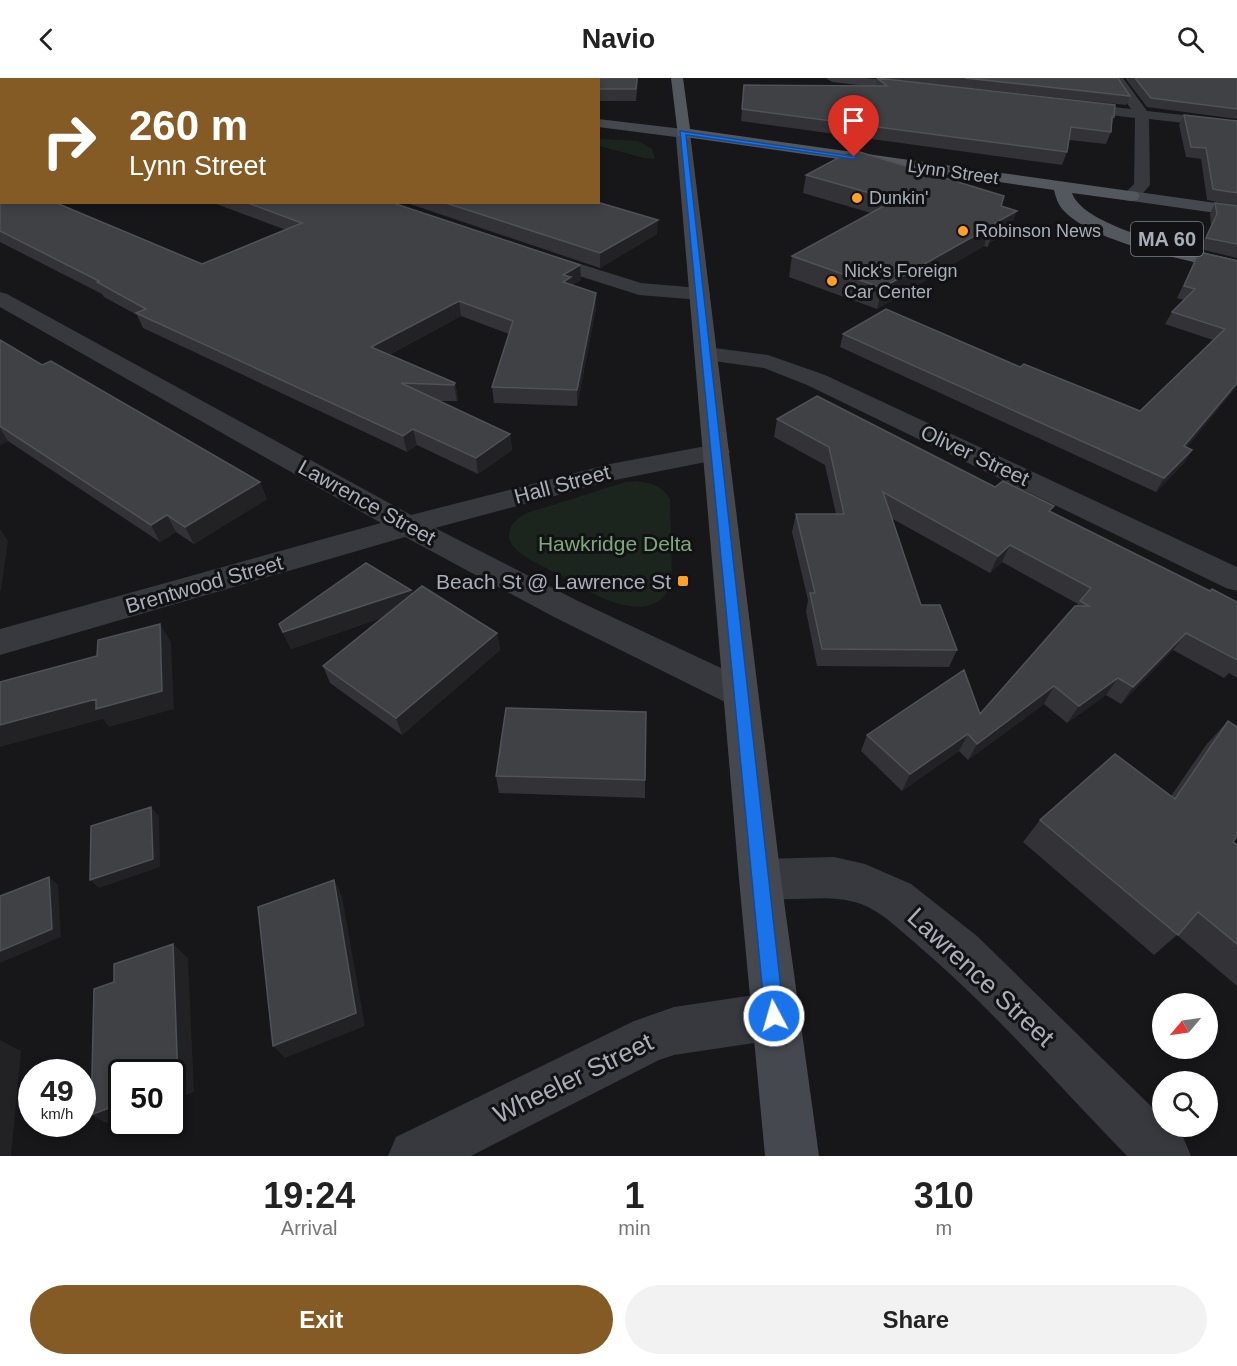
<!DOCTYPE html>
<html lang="en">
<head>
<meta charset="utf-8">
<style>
  :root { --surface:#fff; --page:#f2f2f2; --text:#222; --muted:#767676; --accent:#855b25 }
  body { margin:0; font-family:Helvetica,sans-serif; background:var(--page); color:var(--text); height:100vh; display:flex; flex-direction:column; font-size:22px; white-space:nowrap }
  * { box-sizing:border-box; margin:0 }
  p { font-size:20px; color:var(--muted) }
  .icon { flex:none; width:33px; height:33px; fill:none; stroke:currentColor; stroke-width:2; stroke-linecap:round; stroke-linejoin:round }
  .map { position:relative; height:1078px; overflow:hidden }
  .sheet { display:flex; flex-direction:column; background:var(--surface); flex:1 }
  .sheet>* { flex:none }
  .banner { position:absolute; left:0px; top:0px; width:600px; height:126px; box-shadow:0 3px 9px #0003; background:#855b25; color:#fff; overflow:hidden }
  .needle { width:39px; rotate:241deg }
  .buttons { position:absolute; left:1152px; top:915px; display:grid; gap:12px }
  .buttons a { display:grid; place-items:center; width:66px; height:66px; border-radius:50%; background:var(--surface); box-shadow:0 3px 9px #0003; font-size:30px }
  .speed { position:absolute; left:18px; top:981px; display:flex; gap:12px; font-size:30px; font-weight:700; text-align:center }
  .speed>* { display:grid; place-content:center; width:78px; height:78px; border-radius:50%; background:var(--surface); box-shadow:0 3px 9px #0003; line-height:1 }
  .speed small { font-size:15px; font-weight:400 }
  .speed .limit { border:3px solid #111; border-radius:9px; background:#fff; color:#111 }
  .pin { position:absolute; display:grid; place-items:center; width:51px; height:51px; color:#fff; margin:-62px -26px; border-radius:50% 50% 50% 0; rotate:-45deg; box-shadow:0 0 6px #0007 }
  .pin .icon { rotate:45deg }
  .me { position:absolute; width:66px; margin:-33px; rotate:354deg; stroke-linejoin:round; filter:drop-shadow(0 0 4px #0008) }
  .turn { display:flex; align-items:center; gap:21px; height:126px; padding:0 30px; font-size:27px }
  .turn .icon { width:78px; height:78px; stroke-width:2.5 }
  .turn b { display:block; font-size:42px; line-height:51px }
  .eta { display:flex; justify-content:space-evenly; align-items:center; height:102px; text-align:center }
  .eta b { font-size:36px; font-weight:800; line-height:42px }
  .button { display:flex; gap:12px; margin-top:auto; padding:12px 30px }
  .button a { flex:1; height:69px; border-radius:36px; background:var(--accent); color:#fff; font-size:24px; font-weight:800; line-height:69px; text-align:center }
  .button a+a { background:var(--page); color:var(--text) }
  header { display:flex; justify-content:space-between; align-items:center; height:78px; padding:0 30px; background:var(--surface); font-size:27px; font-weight:800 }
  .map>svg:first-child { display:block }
  .green { fill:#1c251d }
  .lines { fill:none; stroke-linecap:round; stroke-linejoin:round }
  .minor { fill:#37393f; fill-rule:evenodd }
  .tertiary { fill:#37393f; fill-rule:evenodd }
  .secondary { fill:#45494f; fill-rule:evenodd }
  .primary { fill:#53575e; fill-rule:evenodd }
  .wall { fill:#333337 }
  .shaded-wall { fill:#222225 }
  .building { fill:#3f4145; stroke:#505257; stroke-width:1.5 }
  .route { fill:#1a73e8; stroke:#114b97; stroke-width:1.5 }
  .poi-dot { fill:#ffa129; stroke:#121214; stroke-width:2 }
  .labels { text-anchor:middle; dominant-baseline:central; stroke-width:6; stroke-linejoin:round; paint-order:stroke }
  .far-street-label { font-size:18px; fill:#a8afba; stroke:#121214 }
  .far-poi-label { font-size:18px; fill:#a8afba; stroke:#121214; text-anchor:start }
  .shield { fill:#121214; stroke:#7b8088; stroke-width:1.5 }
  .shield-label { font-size:20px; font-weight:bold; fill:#a8afba }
  .street-label { font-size:21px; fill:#a8afba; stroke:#121214 }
  .park-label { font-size:21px; fill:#7fa77d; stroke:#121214 }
  .poi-label { font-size:21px; fill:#a8afba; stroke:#121214; text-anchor:end }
  .near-street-label { font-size:26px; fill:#a8afba; stroke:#121214 }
</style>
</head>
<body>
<header><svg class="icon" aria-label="back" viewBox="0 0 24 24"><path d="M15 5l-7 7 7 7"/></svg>Navio<svg class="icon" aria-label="search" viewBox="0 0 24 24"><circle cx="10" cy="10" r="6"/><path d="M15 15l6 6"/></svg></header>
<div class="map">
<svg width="1237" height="1078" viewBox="0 0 1237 1078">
  <rect width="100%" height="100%" fill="#171719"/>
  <path class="green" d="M599,61L638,63L652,71L655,81L644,80L599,68Z
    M626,404C643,402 661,405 670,421L672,505C652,555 588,513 560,497C543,488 521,480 510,464C506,450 515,441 527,435Z"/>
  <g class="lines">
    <path class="minor" d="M826,0H866L920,6L927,10L920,14L832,4Z
      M1110,0H1123L1147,33L1237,43V51L1149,41L1150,107L1137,122H1125L1122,118L1134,106L1135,40L1069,32L1062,28L1069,24L1131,31Z
      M0,214L7,216L411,437L610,386L717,366L726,368L730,374L726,380L610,403L435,450L578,523L753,605L758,615L753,625L740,629L727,625L554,539L405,459L0,577V551L381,445L0,229Z
      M834,779L865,786L911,806L977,858L1162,1039V1048H1172L1183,1059L1191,1078H1127C1057,1006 990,928 914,864C896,849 880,832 858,825C821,813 781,829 745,815L739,801L745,787L760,781Z
      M774,914L791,921L798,938L791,955L774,962L674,977L659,982L471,1078H388L396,1059L634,943L674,929Z"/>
    <path class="tertiary" d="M539,173L641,205L700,210L707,212L710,216L707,220L700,222L639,217L532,183L529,179L532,175Z
      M707,269L768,277L825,297L1237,489V513L1226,510L807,307L764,290L699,281L695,276L699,271Z"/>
    <path class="secondary" d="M598,41L683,51L690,55L781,801L819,1078H765L739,801L676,59L598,49Z
      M1131,113L1237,128V138L1125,122L1122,118L1125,114Z"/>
    <path class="primary" d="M671,0H683L690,51L1137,114L1140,118L1137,122L1131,123L1072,115C1085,152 1200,173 1237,182V194C1192,183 1095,166 1064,133C1058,127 1056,120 1054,112L678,58Z"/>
  </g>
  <path class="wall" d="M0,0H638L636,23H598V2H2V48H0Z
    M877,0L1114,39L1112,46L1111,54L1106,66L1069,62L1067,74L1062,87L741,43L744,7L875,8Z
    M879,0H1118L1130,18L1126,27Z
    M1125,0H1237V41L1147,29Z
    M1184,37L1237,43V128L1207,122L1201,81L1186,79L1179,47Z
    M806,97L1001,128L1010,152L989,165L988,169L984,168L877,231L789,199L792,178L871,135L803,115Z
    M0,102L202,186L286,152L211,124H390L580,187L581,202L572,207L596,215V230L577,328L494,325L492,309L509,256L461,238L389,277L455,305L458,321L457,323H438L510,356L512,372L478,396L417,367L407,374L143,250L137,237L104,219L102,216L0,164Z
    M404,124H597L657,156L600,190Z
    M1215,125L1237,128V180L1200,171L1211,147L1210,136Z
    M1199,174L1237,183V308L1187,369L1192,372L1184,385L1156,414L840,269L843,256L1020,289L1140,333L1213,262L1165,246L1172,234L1184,222L1177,220Z
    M0,262L267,421L194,466L176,454L160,464L8,363L0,367Z
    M777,341L995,409L1052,434L1210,513L1237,524V600L1229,595L1224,600L1173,572L1121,626L1106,617L1067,645L1044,626L968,682L959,673L902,713L861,673L867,657L980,636L1078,526L1002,484L990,495L891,440L921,527L957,572L949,589L817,588L806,533L808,522L792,454L796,436H836L825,387L774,359Z
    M411,512L412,516L497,555L500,572L402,657L330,605L323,588L381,540L291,571L279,546Z
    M1228,643L1233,764L1237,767V908L1177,857L1154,877L1023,764L1040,742L1171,718L1206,667Z
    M496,698L645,702V720L499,715Z"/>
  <path class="shaded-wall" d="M1017,133L1010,152L989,165L995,145Z
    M658,142L657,156L600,190V175Z
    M990,149L984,168L877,231L882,210Z
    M580,187L581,202L571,207V214L564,203L563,197Z
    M596,215V230L577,328V312Z
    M459,223L461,238L375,284L371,269Z
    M455,305L458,321L457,323L454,307Z
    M1237,305V308L1176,382L1184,368Z
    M0,350L8,363L0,367Z
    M413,351L417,367L407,374L403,358Z
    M510,356L512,372L478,396L476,380Z
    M1192,372L1184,385L1156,414L1164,400Z
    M260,404L267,421L194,466L185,449Z
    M167,437L176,454L160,464L151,447Z
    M0,451L8,463L1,512L0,513Z
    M1010,467L1002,484L990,495L998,478Z
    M411,512L415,529L291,571L283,554Z
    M160,546L171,564L174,631L109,649L103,641L0,669V647Z
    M497,555L500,572L402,657L396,640Z
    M1186,555L1173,572L1121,626L1133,609Z
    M1118,600L1106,617L1067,645L1079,628Z
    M1054,608L1044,626L968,682L977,666Z
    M968,656L959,673L902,713L910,696Z
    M151,729L159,738L160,789L99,810L90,802Z
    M49,799L58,807L61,859L0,885V873Z
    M334,802L342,818L365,948L285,980L273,968Z
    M173,866L188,880L194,1014L172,1022Z
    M0,962L21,973L11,1078H0Z
    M122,1025V1043L111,1047L91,1037Z"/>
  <path class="building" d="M0,0H637L636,11H598V2H2V38H0Z
    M877,0L1115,27L1114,39H1112L1111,54L1071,49L1067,74L742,31L744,7L887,8Z
    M965,0H1118L1130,18Z
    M1135,0H1237V31L1151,20Z
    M1184,37L1237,43V115L1213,111L1206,70L1191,69Z
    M853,72L1004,118L1001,128L1017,133L995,145L994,150L990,149L882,210L792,178L895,122L806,97Z
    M0,102L2,103V124H54L202,186L302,145L245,124H390L580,187L563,197L571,199L563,204L596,215L577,312L492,309L513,243L459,223L371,269L455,305L454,307L401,305L510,356L476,380L413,351L403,358L136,235L146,231L97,204L99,203L0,153Z
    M443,124H597L658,142L600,175Z
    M1215,125L1237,128V166L1206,160L1217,136Z
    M1199,174L1237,183V305L1184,368L1192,372L1164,400L843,256L886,231L1020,289L1024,286L1140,333L1225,251L1172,234L1195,211L1184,208Z
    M0,262L42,287L51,283L260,404L185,449L167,437L151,447L0,348Z
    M817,318L995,409L1003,403L1054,428L1049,433L1210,513L1212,511L1237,524V582L1186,555L1133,609L1118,600L1079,628L1054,608L977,666L968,656L910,696L867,657L964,592L980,636L1075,528H1089L1080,523L1091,510L1010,467L998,478L883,414L921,527H940L957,572L822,571L810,515H815L796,436H844L829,369L777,341Z
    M366,485L411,512L283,554L279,546Z
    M422,508L497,555L396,640L323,588Z
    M160,546L162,613L96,631V621L0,647V604L97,578L98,562Z
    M506,630L646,634L645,702L496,698Z
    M1228,643L1237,649V758L1233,764L1237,767V866L1198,834L1178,857L1040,742L1115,676L1175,721Z
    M151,729L153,781L90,802L91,748Z
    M49,799L52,851L0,873V818Z
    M334,802L356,935L273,968L258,829Z
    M173,866L178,1003L172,1005V994H122V1025L91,1037L94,911L114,904V886Z"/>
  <path class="route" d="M680,53L857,79L854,81L686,57L784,938L781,945L774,948L767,945L765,938Z"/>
  <g class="poi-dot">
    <circle cx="857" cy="120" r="6"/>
    <circle cx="963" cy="153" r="6"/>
    <circle cx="832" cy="203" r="6"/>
    <rect x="677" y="497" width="12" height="12" rx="3"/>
  </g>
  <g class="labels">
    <g class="far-street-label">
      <text transform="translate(953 94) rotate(8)">Lynn Street</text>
    </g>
    <g class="far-poi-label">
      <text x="869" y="120">Dunkin'</text>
      <text x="975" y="153">Robinson News</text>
      <text x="844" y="193">Nick's Foreign<tspan x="844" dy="21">Car Center</tspan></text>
    </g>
    <rect class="shield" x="1131" y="144" width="72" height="34" rx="4.5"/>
    <g class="shield-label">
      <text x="1167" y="161">MA 60</text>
    </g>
    <g class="street-label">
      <text transform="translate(975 377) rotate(25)">Oliver Street</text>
      <text transform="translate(562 406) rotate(-15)">Hall Street</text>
      <text transform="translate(367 424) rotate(29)">Lawrence Street</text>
      <text transform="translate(204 506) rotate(-16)">Brentwood Street</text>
    </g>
    <g class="park-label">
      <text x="615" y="465">Hawkridge Delta</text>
    </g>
    <g class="poi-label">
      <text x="671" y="503">Beach St @ Lawrence St</text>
    </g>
    <g class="near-street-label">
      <text transform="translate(981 899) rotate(43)">Lawrence Street</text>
      <text transform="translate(573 1000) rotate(-26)">Wheeler Street</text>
    </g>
  </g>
</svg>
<div class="buttons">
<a><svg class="needle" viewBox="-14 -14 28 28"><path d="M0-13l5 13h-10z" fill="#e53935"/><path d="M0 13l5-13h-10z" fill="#767676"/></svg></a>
<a><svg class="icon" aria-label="search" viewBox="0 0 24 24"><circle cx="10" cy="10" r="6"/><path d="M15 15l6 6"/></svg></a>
</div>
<div class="speed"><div>49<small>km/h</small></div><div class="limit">50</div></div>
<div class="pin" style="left:854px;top:79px;background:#d93025"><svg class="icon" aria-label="arrive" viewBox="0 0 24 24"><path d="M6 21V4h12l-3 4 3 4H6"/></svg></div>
<svg class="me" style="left:774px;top:938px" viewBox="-20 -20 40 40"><circle r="17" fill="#1a73e8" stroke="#fff" stroke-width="3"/><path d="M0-11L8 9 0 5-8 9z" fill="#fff"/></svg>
<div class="banner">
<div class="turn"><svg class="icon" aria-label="right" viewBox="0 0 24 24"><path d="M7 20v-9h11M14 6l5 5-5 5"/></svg><div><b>260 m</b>Lynn Street</div></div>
</div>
</div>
<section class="sheet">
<div class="eta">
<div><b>19:24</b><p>Arrival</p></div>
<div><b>1</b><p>min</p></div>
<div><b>310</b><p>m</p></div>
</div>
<div class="button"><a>Exit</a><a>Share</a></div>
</section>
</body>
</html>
